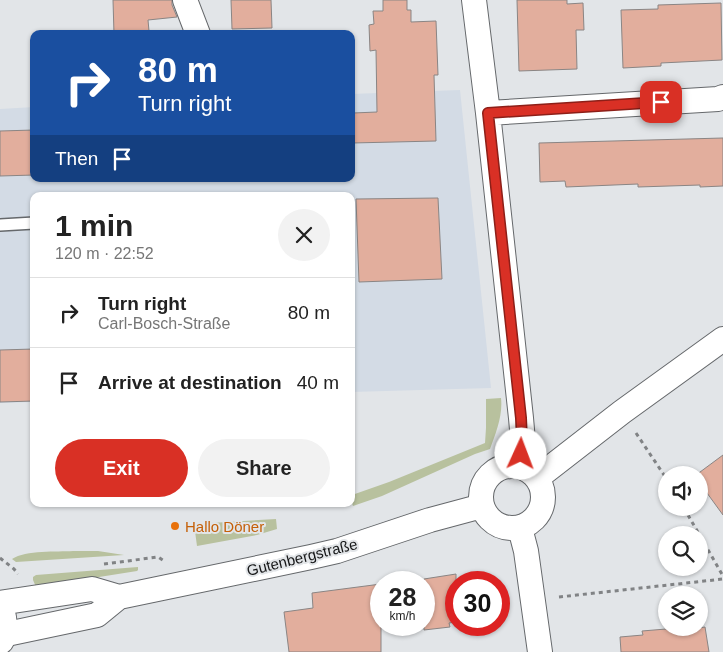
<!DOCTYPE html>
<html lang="en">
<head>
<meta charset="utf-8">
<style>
  :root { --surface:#fff; --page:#f2f2f2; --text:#222; --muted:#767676; --line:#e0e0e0; --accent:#d93025 }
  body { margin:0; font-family:Arial,sans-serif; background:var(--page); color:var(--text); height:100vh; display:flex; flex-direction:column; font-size:19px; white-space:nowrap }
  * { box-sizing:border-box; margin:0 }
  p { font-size:16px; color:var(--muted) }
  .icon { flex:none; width:28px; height:28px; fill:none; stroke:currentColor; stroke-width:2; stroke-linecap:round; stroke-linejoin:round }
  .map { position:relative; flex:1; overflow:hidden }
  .sheet { position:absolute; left:30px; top:192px; width:325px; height:315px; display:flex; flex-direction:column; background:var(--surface); border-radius:10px; box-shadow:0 1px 4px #0004 }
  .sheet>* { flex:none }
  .guide { position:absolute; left:30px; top:30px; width:325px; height:152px; border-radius:10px; box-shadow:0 1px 4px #0004; background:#1a4fa0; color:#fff; overflow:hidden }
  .controls { position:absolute; left:658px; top:466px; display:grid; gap:10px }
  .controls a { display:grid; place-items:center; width:50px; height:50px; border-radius:50%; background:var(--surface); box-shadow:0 1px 4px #0004; font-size:25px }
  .speed { position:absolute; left:370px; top:571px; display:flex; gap:10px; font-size:25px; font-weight:700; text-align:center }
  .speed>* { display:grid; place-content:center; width:65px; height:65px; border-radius:50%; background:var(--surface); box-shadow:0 1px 4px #0004; line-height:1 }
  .speed small { font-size:12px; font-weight:400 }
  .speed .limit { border:8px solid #d22; background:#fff; color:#111 }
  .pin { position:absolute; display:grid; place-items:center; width:42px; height:42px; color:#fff; margin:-21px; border-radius:10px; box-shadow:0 2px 8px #0006 }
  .me { position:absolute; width:55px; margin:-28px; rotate:2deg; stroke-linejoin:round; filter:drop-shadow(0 0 4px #0008) }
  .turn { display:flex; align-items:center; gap:18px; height:105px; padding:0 25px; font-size:22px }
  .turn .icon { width:65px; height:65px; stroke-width:2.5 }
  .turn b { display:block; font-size:35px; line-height:42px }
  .then { display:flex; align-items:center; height:48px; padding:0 25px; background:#0003; gap:10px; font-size:19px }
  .round { display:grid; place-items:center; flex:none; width:52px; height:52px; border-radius:26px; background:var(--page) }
  .head { display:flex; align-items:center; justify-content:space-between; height:85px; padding:0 25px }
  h1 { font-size:30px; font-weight:700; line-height:38px }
  .primary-button { display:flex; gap:10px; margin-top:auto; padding:10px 25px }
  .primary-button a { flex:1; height:58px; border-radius:30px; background:var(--accent); color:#fff; font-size:20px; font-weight:700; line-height:58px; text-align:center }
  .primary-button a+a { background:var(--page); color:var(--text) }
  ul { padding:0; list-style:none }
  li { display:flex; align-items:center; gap:15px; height:70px; padding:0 25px; border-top:1px solid var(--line) }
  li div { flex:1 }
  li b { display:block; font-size:19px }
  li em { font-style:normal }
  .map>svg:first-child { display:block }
  .built { fill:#d3dbe5 }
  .green { fill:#b8c19e }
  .building { fill:#e2ae9d; stroke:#8a8584 }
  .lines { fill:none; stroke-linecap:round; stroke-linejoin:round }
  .lane-casing { stroke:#65686b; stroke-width:14 }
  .street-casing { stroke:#65686b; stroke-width:26 }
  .secondary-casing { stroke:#65686b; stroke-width:30 }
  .path { stroke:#818385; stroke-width:3; stroke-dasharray:4 4; stroke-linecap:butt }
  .lane { stroke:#fff; stroke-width:11 }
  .street { stroke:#fff; stroke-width:24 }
  .secondary { stroke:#fff; stroke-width:28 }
  .route-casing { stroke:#8d1f18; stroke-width:12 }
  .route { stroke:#d93025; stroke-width:9 }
  .food-dot { fill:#e8710a; stroke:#e2e5e8; stroke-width:2 }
  .labels { text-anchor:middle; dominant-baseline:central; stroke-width:4; stroke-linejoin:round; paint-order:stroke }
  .food-label { font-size:15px; fill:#c56008; stroke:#e2e5e8; text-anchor:start }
  .street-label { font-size:15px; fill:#151617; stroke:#e2e5e8 }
</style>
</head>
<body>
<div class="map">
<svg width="723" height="652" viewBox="0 0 723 652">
  <rect width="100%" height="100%" fill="#e2e5e8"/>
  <path class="built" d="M460,90L491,388L351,392V196H34V402L0,403V109L34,107V179H351V94Z"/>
  <path class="green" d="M501,398C503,415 496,433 490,449L475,454L382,496L353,506L351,500L352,495L389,482L485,443L486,428V399Z
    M276,519L277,529L257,535L197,546L194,524Z
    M73,551H98L124,555L16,562L12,559C26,550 57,552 73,551Z
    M138,567V570L137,571L36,587L33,580V577L36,575Z"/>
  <path class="building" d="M113,0H172V5L177,17L148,20L149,31L137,32V34H114Z
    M231,0H271L272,28L232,29Z
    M383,0H407V10H411V22L436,21L438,75H434L436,141L352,143L353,113L377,112L376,50L370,51L369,25L374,24L373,11H383Z
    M517,0H567V4L583,3L584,30H576L577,69L519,71Z
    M721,3L722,60L661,63V66L623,68L621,10L658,9V5Z
    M34,130V175L0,176V131Z
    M723,138V186L700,187V185L638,187V184L566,187L565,181L540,182L539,143Z
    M438,198L442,279L359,282L356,199Z
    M34,349V401L0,402V350Z
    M723,455V515L699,482V475H696Z
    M456,574V622L449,623L450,627L424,630V579Z
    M381,584V652H289L284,612L313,608L312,593Z
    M705,627L709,652H621L620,637L643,635L642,631L678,628V631Z"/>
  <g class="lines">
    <g class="lane-casing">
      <path id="lane" d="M0,225L34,223"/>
    </g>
    <g class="street-casing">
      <path id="street" d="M185,0L198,34
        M474,0L488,113L521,418L523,441L519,466
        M488,113L718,99L723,97
        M481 497a31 31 0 1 1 62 0a31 31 0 1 1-62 0Z
        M537,478L622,412L723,339
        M520,528L526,551L540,652
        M0,603L92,589L119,597
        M2,635L97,615L119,597L311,557L337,551L430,520L482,506"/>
    </g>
    <g class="secondary-casing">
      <path id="secondary" d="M0,609C3,619 4,630 0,640"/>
    </g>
    <path class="path" d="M636,433L666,478
      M684,508L723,576
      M0,558L14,569L18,574
      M104,564L158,557L164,561
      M559,597L723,579"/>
    <use href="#lane" class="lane"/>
    <use href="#street" class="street"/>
    <use href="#secondary" class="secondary"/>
  </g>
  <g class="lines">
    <g class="route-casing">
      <path id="route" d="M521,454L522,441L521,418L488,113L661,102"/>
    </g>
    <use href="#route" class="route"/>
  </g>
  <circle class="food-dot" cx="175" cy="526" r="5"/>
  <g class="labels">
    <g class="food-label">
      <text x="185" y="526">Hallo Döner</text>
    </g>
    <g class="street-label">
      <text transform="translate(302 557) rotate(-14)">Gutenbergstraße</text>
    </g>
  </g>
</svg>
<div class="controls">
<a><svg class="icon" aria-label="sound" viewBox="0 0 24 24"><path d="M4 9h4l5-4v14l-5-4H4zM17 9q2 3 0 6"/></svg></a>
<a><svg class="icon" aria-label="search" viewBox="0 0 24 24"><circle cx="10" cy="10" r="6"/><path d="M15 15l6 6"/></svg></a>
<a><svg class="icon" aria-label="layers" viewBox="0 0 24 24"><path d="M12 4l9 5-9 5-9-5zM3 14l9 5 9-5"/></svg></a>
</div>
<div class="speed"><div>28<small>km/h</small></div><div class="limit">30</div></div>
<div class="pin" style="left:661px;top:102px;background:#d93025"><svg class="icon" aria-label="arrive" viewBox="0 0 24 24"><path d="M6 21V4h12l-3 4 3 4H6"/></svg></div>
<svg class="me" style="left:521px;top:454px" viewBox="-20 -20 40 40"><circle r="19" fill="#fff"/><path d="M0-13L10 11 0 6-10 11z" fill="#d93025"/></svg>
<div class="guide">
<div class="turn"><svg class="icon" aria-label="right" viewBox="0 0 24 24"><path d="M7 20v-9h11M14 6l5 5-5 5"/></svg><div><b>80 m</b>Turn right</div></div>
<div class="then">Then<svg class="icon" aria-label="arrive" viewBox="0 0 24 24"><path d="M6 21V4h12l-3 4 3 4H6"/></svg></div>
</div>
<section class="sheet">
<div class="head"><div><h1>1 min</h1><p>120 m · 22:52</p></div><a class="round"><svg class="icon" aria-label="close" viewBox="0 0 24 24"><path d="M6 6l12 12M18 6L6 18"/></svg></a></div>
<ul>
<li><svg class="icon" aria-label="right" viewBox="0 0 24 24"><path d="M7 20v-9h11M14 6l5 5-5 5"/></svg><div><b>Turn right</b><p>Carl-Bosch-Straße</p></div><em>80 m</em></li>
<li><svg class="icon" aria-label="arrive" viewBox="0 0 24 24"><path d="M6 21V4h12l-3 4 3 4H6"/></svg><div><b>Arrive at destination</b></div><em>40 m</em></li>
</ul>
<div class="primary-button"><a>Exit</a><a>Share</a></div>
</section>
</div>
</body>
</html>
